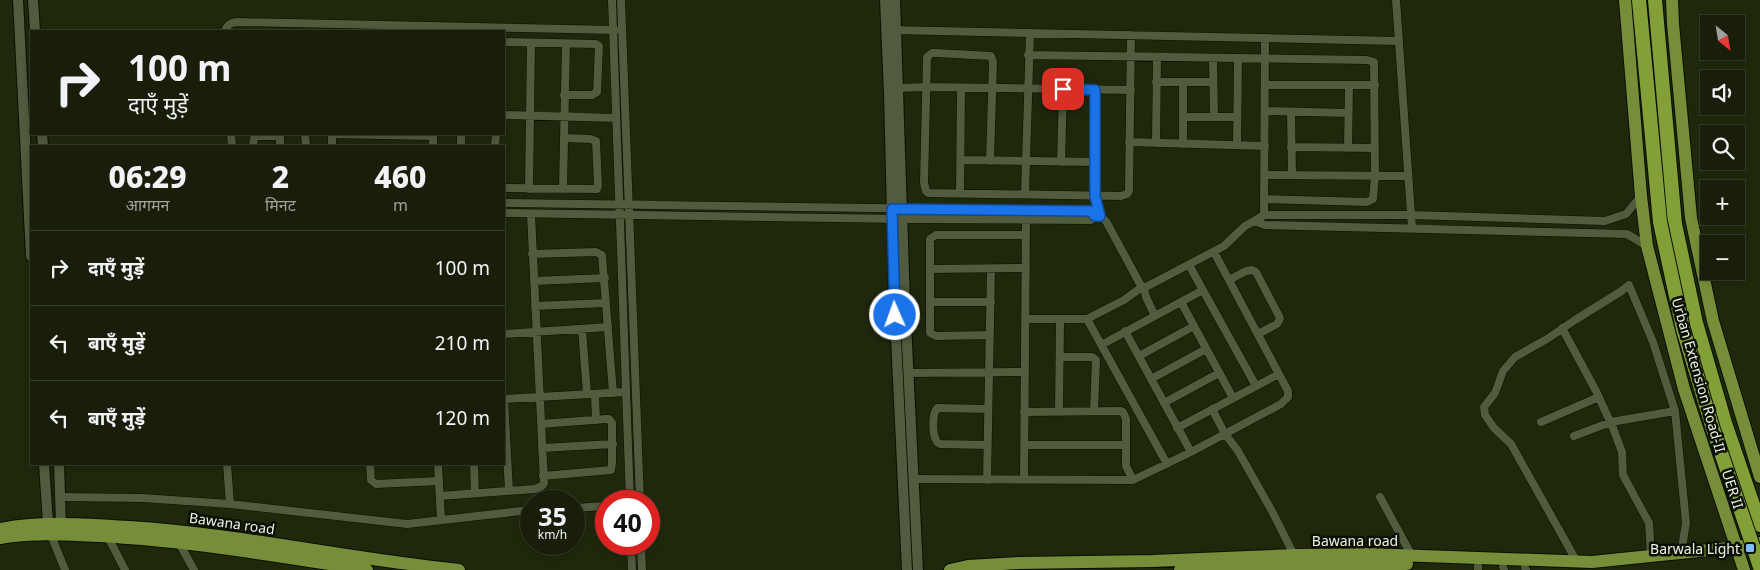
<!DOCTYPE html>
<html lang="hi">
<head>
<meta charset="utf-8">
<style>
  :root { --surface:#181e09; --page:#252b17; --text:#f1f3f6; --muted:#9fa29c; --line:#363c2a }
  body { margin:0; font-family:"Noto Sans","Noto Sans Devanagari",sans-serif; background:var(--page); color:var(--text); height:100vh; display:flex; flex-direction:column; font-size:19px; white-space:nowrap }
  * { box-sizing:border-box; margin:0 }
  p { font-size:16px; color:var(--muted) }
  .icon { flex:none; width:28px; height:28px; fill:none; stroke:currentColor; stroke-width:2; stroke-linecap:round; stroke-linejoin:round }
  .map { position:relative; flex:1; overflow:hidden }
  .sheet { position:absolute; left:30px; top:145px; width:475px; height:320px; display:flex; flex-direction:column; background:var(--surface); border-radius:0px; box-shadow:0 2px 8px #0003,0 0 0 1px var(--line) }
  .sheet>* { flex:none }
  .hud { position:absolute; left:30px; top:30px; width:475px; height:105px; border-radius:0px; box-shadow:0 2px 8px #0003,0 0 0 1px var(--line); background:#181e09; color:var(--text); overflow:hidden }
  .needle { width:32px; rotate:150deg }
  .tools { position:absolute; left:1700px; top:15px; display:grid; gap:10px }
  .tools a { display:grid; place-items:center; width:45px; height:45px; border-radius:0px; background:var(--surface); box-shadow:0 2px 8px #0003,0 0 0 1px var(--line); font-size:25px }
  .speed { position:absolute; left:520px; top:490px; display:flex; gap:10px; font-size:25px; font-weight:700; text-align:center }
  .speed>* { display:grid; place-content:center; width:65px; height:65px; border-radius:50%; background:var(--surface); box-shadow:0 2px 8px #0003,0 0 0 1px var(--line); line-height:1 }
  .speed small { font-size:12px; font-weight:400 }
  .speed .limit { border:8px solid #d22; background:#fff; color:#111 }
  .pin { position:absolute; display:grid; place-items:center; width:42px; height:42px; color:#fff; margin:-21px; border-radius:10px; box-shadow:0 2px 8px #0006 }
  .me { position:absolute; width:55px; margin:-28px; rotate:358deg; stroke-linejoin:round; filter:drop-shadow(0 0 4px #0008) }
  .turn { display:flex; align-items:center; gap:18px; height:105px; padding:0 15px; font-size:22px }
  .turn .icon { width:65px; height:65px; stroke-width:2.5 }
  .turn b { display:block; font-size:35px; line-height:42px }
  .eta { display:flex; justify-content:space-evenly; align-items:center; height:85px; text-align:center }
  .eta b { font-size:30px; font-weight:800; line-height:35px }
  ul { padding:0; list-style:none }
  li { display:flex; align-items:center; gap:15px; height:75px; padding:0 15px; border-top:1px solid var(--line) }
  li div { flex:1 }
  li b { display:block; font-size:19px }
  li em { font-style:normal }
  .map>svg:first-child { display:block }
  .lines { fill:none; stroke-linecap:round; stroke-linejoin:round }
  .minor-casing { stroke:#091000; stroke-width:9 }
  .tertiary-casing { stroke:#091000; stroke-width:12 }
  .primary-casing { stroke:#091000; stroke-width:14 }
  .trunk-casing { stroke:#091000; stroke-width:16 }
  .minor { stroke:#515b3e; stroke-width:8 }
  .tertiary { stroke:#515b3e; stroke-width:10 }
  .primary { stroke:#768e39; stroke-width:12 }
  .trunk { stroke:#829f38; stroke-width:14 }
  .trunk-bridge-casing { stroke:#091000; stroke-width:16; stroke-linecap:butt }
  .trunk-bridge { stroke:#829f38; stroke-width:14 }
  .route-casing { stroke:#114b97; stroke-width:12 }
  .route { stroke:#1a73e8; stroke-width:9 }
  .poi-dot { fill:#80bdfa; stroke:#0b0f05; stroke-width:2 }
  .labels { text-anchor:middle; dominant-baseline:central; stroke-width:5; stroke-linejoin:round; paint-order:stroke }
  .street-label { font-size:14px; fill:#eff5e4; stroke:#0b0f05 }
  .poi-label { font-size:14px; fill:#eff5e4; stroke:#0b0f05; text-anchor:end }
</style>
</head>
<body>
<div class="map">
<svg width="1760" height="570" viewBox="0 0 1760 570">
  <rect width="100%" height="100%" fill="#20280c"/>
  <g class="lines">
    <g class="minor-casing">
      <path id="minor" d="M612,0L630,501
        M621,0L640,501
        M1396,0L1412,228
        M891,30L1398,41
        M225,31C227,25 230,23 237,22L615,30
        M504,42L596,44L599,46L597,92L592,95H564
        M1028,55L1367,60L1374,62L1375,175L1373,199L1367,202L1264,199
        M1213,58L1214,117
        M1156,82H1213
        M1183,83V144
        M1265,85H1375
        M897,88L927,87L1131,90
        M1095,90V196L1100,216
        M1265,111L1348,113
        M1291,112L1292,175
        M504,115L616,118
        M1183,117H1237
        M231,134L232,146
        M305,134L306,146
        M461,134V146
        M1129,142L1265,146
        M1156,143L1157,58
        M1237,145L1238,59
        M253,146L254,138L256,136H280
        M280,146V134
        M332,146V134L433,136
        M433,146V134
        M495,146L496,134
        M1291,147L1375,148
        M1348,148L1349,85
        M960,160L1094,162
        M990,161L993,62L991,56L937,53H932L927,57L924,183L926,191L928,193L1121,196L1127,194L1129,191L1131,35
        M1061,162L1063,89
        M1264,175L1408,176
        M504,188L597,189L598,185L596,141L590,139L564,138
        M529,189L531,43
        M563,189L566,44
        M960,194L961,88
        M1025,194L1030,33
        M1641,196L1626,214L1605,221L1411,215H1264L1254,221L1265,225L1627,234L1647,246
        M504,203L1091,211L1095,216L1091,220L903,219L504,213
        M1264,215L1265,38
        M1095,216H1100L1106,221L1140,284L1144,288L1224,246L1245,226L1254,221
        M532,254L596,252L602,255L613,393
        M1189,265L1256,386
        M930,269L1026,268
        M1229,280L1246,271L1252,270L1256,272L1279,316L1280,319L1277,324L1258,334
        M534,281L605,278
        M1144,288L1146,297L1155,316
        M930,302H991
        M1181,302L1233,398
        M535,306L606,303
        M1026,319H1087L1124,300L1142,287
        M1087,319L1167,464
        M1562,328L1596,391L1613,428L1622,452L1623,475L1649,523L1651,555
        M582,329L587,394
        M1125,331L1191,452
        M504,334L608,327
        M990,335L936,336L930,333V239L936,235H1026
        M1103,344L1203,290
        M1139,356L1194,326
        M1060,357H1092L1096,360L1094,411
        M908,373L1025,372
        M1151,379L1206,349
        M595,394L596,420
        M504,399L626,392
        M504,399L509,491
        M1164,403L1219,373
        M1212,409L1225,434L1238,451L1273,513L1294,555
        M1024,412L1121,411L1123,412L1126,419V466L1133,480
        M1059,412L1060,320
        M1541,422L1599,397
        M541,424L606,419H609L612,423V463L611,470L543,476
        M1177,428L1279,374
        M1574,436L1611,422L1675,411
        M987,445L940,444L937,442C932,434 932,415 937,408L988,409
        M1024,445H1126
        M542,448L613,444
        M227,464L230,504
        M370,464L371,480L376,484L439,481
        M438,464L441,520
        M474,464L475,493
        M913,479L1133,480L1191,452L1281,404L1288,397V391L1214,252
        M987,480L991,269
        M1024,480L1026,219
        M440,496L535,489L542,486L544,483L531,214
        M61,497L142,498L230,504L407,524L531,510
        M1380,497L1412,556
        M574,508L606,506
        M51,535L65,570
        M108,537L125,570
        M178,541L194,570
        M631,544L632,570
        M641,544L642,570
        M1577,562L1511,444L1494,428L1485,415L1484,407L1495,393L1503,371L1515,357L1547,339L1575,320L1620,292L1629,285L1653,342L1675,411L1686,523L1681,553
        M1478,566V570
        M1503,567L1504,570
        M1525,568L1526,570"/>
    </g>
    <g class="tertiary-casing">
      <path id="tertiary" d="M18,0L31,256
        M33,0L35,31
        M885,0L889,94L894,296L907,570
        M895,0L905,302L918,570
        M42,134L43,146
        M44,464L48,524
        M59,464L61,524"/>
    </g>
    <g class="primary-casing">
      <path id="primary" d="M1625,0L1641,196L1647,246L1684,389L1744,570
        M1672,0L1673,24L1691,218L1713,321L1760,477
        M0,529C42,521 86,524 129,527C240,534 349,559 459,570
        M0,538C32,532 67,535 99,536C189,541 278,556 367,570
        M950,570L968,566L1019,563L1152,561L1294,555L1369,554L1592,562L1738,547L1760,543
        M1180,570L1254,566L1407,564"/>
    </g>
    <g class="trunk-casing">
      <path id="trunk" d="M1639,0L1660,222
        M1655,0L1675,224L1696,323L1725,423L1760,525"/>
    </g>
    <use href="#minor" class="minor"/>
    <use href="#tertiary" class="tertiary"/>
    <use href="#primary" class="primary"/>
    <use href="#trunk" class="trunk"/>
    <g class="trunk-bridge-casing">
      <path id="trunk-bridge" d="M1660,222L1683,329L1713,429L1760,567"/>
    </g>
    <use href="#trunk-bridge" class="trunk-bridge"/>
  </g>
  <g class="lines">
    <g class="route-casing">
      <path id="route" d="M895,315L892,209L1091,211L1095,216H1100L1095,196V90L1063,89"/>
    </g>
    <use href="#route" class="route"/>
  </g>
  <rect class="poi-dot" x="1745" y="543" width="10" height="10" rx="2.5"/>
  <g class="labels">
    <g class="street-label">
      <text transform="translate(1699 375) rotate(74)">Urban Extension Road-II</text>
      <text transform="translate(1733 489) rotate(72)">UER II</text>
      <text transform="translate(232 523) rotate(8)">Bawana road</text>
      <text x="1355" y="540">Bawana road</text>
    </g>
    <g class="poi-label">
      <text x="1740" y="548">Barwala Light</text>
    </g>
  </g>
</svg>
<div class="tools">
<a><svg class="needle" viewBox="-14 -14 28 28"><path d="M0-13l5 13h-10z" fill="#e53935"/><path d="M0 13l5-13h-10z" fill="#9fa29c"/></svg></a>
<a><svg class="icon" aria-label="sound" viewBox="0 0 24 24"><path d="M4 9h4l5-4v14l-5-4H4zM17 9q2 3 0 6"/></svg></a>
<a><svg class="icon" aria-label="search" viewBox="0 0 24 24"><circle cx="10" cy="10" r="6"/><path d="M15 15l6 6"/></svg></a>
<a>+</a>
<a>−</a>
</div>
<div class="speed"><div>35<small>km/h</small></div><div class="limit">40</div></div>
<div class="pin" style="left:1063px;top:89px;background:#d93025"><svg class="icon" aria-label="arrive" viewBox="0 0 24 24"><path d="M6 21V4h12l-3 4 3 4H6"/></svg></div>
<svg class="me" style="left:895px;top:315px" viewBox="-20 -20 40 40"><circle r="17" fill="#1a73e8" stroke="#fff" stroke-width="3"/><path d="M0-11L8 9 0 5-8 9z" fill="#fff"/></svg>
<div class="hud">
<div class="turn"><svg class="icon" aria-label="right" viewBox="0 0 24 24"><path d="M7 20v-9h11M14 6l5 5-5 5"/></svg><div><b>100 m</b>दाएँ मुड़ें</div></div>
</div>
<section class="sheet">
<div class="eta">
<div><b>06:29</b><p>आगमन</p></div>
<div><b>2</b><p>मिनट</p></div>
<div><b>460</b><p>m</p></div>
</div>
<ul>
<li><svg class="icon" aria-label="right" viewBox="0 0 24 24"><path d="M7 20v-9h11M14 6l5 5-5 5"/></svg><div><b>दाएँ मुड़ें</b></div><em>100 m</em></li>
<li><svg class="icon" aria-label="left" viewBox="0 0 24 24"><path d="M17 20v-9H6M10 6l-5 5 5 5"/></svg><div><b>बाएँ मुड़ें</b></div><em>210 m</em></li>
<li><svg class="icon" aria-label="left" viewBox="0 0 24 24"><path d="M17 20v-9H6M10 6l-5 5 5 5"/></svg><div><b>बाएँ मुड़ें</b></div><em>120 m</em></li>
</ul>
</section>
</div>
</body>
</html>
